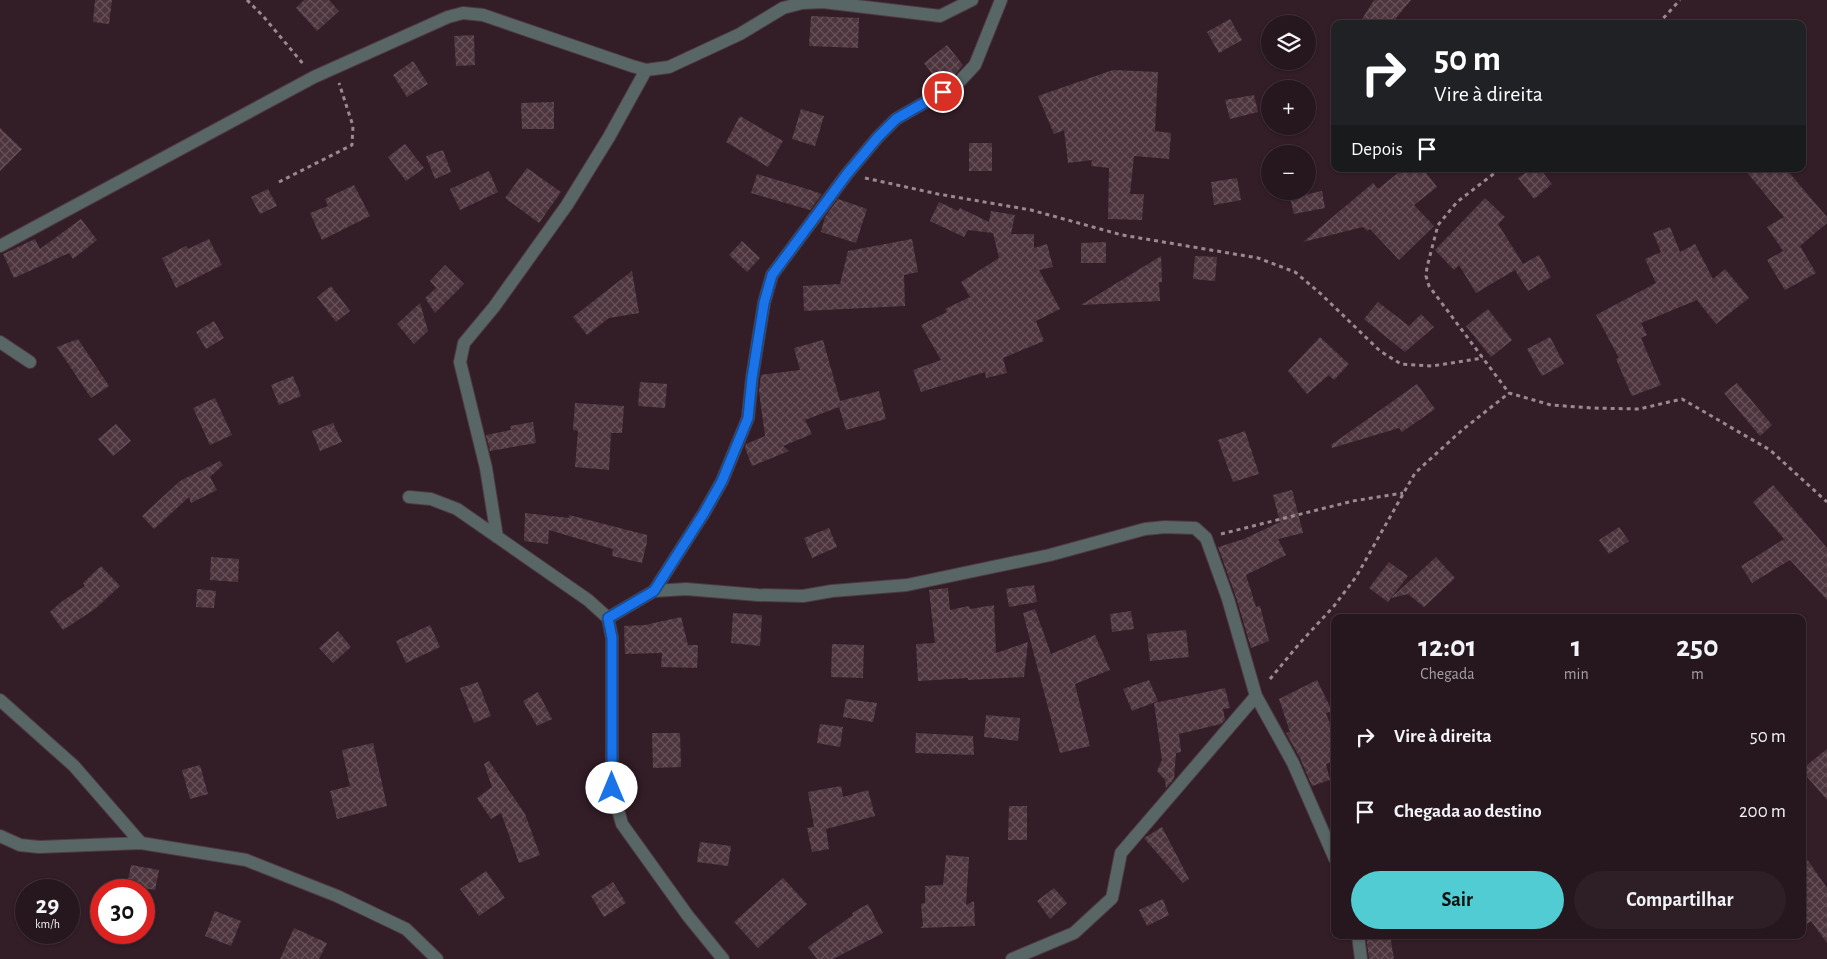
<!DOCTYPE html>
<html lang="pt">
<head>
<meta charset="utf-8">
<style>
  :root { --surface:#26161d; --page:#2e1f26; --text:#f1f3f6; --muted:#a49fa4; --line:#42353b; --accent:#51ccd2 }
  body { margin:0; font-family:"Alegreya Sans",sans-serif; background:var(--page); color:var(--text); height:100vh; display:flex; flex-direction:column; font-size:19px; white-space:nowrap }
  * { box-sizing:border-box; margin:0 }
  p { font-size:16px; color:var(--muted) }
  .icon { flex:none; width:28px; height:28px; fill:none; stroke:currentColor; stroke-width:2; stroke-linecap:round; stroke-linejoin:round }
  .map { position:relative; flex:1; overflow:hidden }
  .panel { position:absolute; left:1331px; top:614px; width:475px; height:325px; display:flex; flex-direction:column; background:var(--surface); border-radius:10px; box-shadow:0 1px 4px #0004,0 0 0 1px var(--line) }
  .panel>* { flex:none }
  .hud { position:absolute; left:1331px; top:20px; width:475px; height:152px; border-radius:10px; box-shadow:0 1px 4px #0004,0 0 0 1px var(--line); background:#202124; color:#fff; overflow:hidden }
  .fabs { position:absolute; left:1261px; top:15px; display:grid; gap:10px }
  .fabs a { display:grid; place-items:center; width:55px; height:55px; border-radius:50%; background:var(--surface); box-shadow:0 1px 4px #0004,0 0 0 1px var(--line); font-size:25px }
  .speed { position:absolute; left:15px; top:879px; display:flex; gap:10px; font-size:25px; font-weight:700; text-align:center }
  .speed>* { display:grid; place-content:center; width:65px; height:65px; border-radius:50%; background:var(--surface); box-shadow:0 1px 4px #0004,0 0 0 1px var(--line); line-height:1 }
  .speed small { font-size:12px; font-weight:400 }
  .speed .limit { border:8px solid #d22; background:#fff; color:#111 }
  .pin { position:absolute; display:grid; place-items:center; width:42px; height:42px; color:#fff; margin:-21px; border:2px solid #fff; border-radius:50%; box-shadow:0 1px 5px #0007 }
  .me { position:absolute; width:55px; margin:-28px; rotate:0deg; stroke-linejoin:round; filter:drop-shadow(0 0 4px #0008) }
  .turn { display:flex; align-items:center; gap:18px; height:105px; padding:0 20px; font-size:22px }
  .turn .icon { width:65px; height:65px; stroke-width:2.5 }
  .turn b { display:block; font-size:35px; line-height:42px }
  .then { display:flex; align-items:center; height:48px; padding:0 20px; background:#0003; gap:10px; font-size:19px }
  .eta { display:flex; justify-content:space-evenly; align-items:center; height:85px; text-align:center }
  .eta b { font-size:30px; font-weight:700; line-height:35px }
  .button { display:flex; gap:10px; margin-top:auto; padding:10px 20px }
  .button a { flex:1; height:58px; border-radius:30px; background:var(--accent); color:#111; font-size:20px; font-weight:700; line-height:58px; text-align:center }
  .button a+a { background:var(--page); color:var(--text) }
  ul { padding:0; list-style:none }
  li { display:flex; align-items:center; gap:15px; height:75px; padding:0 20px }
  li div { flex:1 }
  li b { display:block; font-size:19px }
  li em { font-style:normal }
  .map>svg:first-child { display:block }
  .building { fill:url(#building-cross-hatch) }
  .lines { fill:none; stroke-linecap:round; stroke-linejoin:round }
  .minor-casing { stroke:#4e3942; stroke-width:14 }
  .path { stroke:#9b8990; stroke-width:3; stroke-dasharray:4 4; stroke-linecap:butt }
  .minor { stroke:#586666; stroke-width:12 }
  .route-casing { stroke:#114b97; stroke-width:12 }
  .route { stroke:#1a73e8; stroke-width:9 }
</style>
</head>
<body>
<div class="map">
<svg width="1827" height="959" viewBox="0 0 1827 959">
  <defs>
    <pattern id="building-cross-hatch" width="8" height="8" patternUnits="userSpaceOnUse" patternTransform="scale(1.25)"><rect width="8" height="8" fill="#4d353e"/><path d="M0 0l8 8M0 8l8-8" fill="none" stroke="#67525a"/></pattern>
  </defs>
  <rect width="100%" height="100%" fill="#331d27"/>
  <path class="building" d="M95,0H112L109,24L93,22Z
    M304,0H329L339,11L317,31L296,8Z
    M1374,0H1411L1391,24H1359Z
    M811,16L859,18L858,48L809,46Z
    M1230,19L1242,40L1219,53L1207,32Z
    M474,35L475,65L456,66L454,36Z
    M947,45L963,65L952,78L940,84L924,63Z
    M413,61L428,84L407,97L393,75Z
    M1113,70L1158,72L1155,131L1171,133L1169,159L1134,156L1130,194H1144L1142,220L1108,219L1109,168L1091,166L1092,160L1068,163L1064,130L1054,134L1038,96Z
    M1254,95L1258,112L1230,119L1225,100Z
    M554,102V129H522L521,103Z
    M801,109L824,116L815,146L792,139Z
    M740,116L783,141L768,167L726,142Z
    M0,128L22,149L0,171Z
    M969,143H992V171H969Z
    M405,144L424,168L406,181L388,157Z
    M443,150L451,172L435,179L426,156Z
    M527,168L561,192L539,223L505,198Z
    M1403,169H1423L1437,187L1414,205L1434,226L1399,260L1370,229L1367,231L1363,227L1303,242L1373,183L1378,189Z
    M1531,169H1540L1552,184L1534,199L1518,178Z
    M1744,169H1786L1827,217V223L1800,246L1816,273L1785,290L1767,260L1783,251L1767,227L1784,217Z
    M489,171L498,192L460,210L450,189Z
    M757,174L804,188L822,194L810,210L751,193Z
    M1237,178L1241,200L1214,205L1211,182Z
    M354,185L370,216L322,240L310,213L328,206L325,199Z
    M268,189L277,206L260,214L251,197Z
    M1322,191L1325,208L1294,214L1290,198Z
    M1485,198L1505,217L1498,224L1523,264L1539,255L1551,277L1528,291L1515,270L1476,293L1459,265L1454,270L1435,250Z
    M838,199L867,209L856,243L821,232L825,217Z
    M939,202L958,211L960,208L989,222L991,211L1015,215L1011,234H1034V248L1047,244L1053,267L1039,270L1060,309L1036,321L1044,341L1003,358L1007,373L986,378L985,372L921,392L913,370L941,360L921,325L947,312L945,309L970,297L961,282L999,258L993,233L968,230L964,237L930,221Z
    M81,219L97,240L73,259L69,253L14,278L3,254L35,239L40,249Z
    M1670,227L1680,252L1695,244L1713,279L1725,269L1749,298L1716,324L1697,300L1641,323L1647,335L1641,338L1661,385L1632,396L1616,359L1619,358L1596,315L1656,283L1645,259L1661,252L1653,233Z
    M209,239L222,265L176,288L162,258L186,246L188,249Z
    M912,239L918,272L904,275L905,306L804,311L803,286L840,284L848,251Z
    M742,241L760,258L747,272L729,255Z
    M1106,242V263H1081V243Z
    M1161,256L1162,282H1159L1160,301L1081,305Z
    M1195,256L1217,257L1215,281L1193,279Z
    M445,265L464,284L435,313L425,298L436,288L430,281Z
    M632,271L639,313L609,318L587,335L573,317Z
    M331,286L350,311L336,322L317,297Z
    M1378,302L1409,326L1421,314L1434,327L1405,352L1364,319Z
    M420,303L428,331L414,344L397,324Z
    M1488,309L1512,340L1491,357L1466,326Z
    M214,321L224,338L206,349L196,332Z
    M1320,337L1349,364L1334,380L1329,375L1307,394L1288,371Z
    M1550,337L1564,364L1542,376L1527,349Z
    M78,339L109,386L91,398L57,347Z
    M823,340L840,401L879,391L886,419L846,430L839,407L805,420L812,434L783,446L789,451L752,466L745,448L746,444L765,436L759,391L761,375L800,370L794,348Z
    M293,376L301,396L279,405L271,385Z
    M640,382L667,384L665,408L638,406Z
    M1737,383L1772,425L1760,436L1724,393Z
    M1417,384L1435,409L1402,432L1399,428L1332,448L1331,445Z
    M215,398L232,435L210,445L193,408Z
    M575,403L624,406L622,433H611L609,470L575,467L578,431L573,430Z
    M533,422L536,443L490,451L486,435L511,430L510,426Z
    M333,423L342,442L320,451L312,431Z
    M116,424L131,441L113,456L98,439Z
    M1245,431L1259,474L1233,482L1218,440Z
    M220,461L223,465L210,477L217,490L191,503L189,497L154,529L142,516L180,481Z
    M1773,485L1827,548V600L1790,560L1752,583L1741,566L1784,539L1753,502Z
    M1292,490L1303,533L1278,539L1286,555L1246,575L1256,607L1260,606L1269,641L1251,648L1236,597L1218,547L1244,539L1280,522L1273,495Z
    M525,513L569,518V515L647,535V542L642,563L612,556L613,549L549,530L548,544L524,541Z
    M1619,527L1629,541L1609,554L1599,540Z
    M829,528L837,547L812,558L804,538Z
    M211,557L239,559L238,582L210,580Z
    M1436,557L1455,578L1424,607L1408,594L1391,598L1388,602L1369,588L1389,562L1408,576L1391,598Z
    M101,566L120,586L95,609L63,630L50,612L61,602L85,586L83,583Z
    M1034,585L1037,602L1009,607L1006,589Z
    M948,588L950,610L969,606L970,609L994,605L996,653L1028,642L1024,677L968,680V678L918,681L916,644L935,643L929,590Z
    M197,589L216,591L214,608L196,607Z
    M1035,609L1051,654L1095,635L1110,670L1075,684L1090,746L1060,753L1023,613Z
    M1131,611L1134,629L1112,632L1110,614Z
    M733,613L762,615L760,646L731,643Z
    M681,617L688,645H698L697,668L661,667L662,653L625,654L624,626L645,625Z
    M430,625L440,647L406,663L396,641Z
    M1186,630L1189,657L1150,661L1147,634Z
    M338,631L351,647L333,663L319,648Z
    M832,644L864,645L863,678L831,677Z
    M1149,680L1158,701L1132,711L1123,689Z
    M1317,680L1332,711L1326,713L1335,737V761L1326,764L1330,780L1312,786L1300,758L1286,733L1290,732L1279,699Z
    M478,682L491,716L474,723L460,688Z
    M1225,688L1230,708L1223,709L1225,720L1221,724L1179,734L1181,752L1176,753L1174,779L1166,788L1165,780L1157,771L1162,760L1154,703Z
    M538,692L552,719L537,726L523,701Z
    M846,699L877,703L873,722L843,717Z
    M986,715L1020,718L1018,741L984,737Z
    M820,724L843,727L840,747L817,743Z
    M652,733H680L681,767L653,768Z
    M916,733L973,736L974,755L915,753Z
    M373,743L387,806L337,819L330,791L350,786L342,750Z
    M1827,749V800L1802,771V769Z
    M489,761L525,814L540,855L519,863L501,813L491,819L477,798L492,787L484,764Z
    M200,765L208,794L190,799L182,770Z
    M841,786L843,797L868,790L875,816L826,829L829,849L812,852L807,828L814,827L808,792Z
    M1009,806H1027V840H1008Z
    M1162,827L1189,879L1183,883L1144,838Z
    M700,842L731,846L728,866L697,862Z
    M1802,852L1827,888V943L1811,921L1802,928Z
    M946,855L969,857L966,905L974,901L975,926L920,928L923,926L921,904L925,903V886L943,885Z
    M131,865L159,870L155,890L127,885Z
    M486,871L505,898L479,916L460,889Z
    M783,878L807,904L758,948L734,922Z
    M613,882L626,903L604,917L591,896Z
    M1054,888L1067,903L1050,919L1037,901Z
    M1163,899L1169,915L1147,926L1139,910Z
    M868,904L883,933L833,959H817L808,947L853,915L852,913Z
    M215,911L241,921L231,946L205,936Z
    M294,928L327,943L319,959H280Z
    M1366,935H1390L1394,959H1369Z"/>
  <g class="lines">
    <g class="minor-casing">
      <path id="minor" d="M0,246L314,77L448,17L463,13L483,15L632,66L646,70L669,67L740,34L783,8L802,3L823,2L940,16L972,0
        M0,342L30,362
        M409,497L431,499L457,509L588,600L608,618L612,638V789L622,824L688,916L723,959
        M497,537L486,468L460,362L464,343L494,307L567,205L609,137L646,70
        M654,591L704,513L722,481L748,418L752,378L764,303L772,275L847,174L878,137L896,119L957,84L975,65L1001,0
        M608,618L654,591L686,589L758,595L803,596L832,591L907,585L1050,555L1145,529L1165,527L1195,528L1206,538L1228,599L1256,696L1293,763L1335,859
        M0,700L74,766L141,843
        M0,836L20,845L39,847L141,843L246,860L337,896L406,929L437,959
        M1358,935L1361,959
        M1012,959L1074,933L1112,898L1121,853L1256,696"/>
    </g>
    <path class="path" d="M247,0L263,16L304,65
      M1658,24L1680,0
      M1500,169L1457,202L1438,225L1427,267L1426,276L1429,286L1509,393L1551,405L1592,408L1639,409L1682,399L1770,450L1827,502
      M865,178L938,194L1031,210L1122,235L1258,258L1295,272L1321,294L1380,351L1401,364L1432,366L1483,358
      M279,182L352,145L353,126L339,83
      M1221,534L1353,501L1403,493
      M1270,679L1299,644L1334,606L1356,577L1415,473L1461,431L1509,393"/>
    <use href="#minor" class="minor"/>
  </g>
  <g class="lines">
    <g class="route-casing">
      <path id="route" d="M612,788V638L608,618L654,591L704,513L722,481L748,418L752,378L764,303L772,275L847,174L878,137L896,119L943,92"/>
    </g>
    <use href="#route" class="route"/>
  </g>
</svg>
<div class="fabs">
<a><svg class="icon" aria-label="layers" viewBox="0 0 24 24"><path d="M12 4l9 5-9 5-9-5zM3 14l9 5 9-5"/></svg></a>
<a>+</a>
<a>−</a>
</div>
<div class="speed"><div>29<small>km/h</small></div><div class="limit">30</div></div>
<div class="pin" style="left:943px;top:92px;background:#d93025"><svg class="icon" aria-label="arrive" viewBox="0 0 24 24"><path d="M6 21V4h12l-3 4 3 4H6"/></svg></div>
<svg class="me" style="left:612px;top:788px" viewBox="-20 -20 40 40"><circle r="19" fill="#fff"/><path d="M0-13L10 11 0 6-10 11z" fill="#1a73e8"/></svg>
<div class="hud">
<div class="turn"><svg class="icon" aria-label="right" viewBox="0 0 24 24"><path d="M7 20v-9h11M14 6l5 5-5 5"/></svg><div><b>50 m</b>Vire à direita</div></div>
<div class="then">Depois<svg class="icon" aria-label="arrive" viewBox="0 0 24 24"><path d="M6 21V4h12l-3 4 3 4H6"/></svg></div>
</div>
<section class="panel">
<div class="eta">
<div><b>12:01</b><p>Chegada</p></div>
<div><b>1</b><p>min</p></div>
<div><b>250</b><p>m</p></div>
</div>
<ul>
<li><svg class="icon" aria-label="right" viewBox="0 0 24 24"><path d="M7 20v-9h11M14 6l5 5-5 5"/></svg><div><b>Vire à direita</b></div><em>50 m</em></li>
<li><svg class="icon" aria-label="arrive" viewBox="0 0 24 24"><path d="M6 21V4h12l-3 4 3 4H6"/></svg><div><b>Chegada ao destino</b></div><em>200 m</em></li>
</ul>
<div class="button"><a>Sair</a><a>Compartilhar</a></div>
</section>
</div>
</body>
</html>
